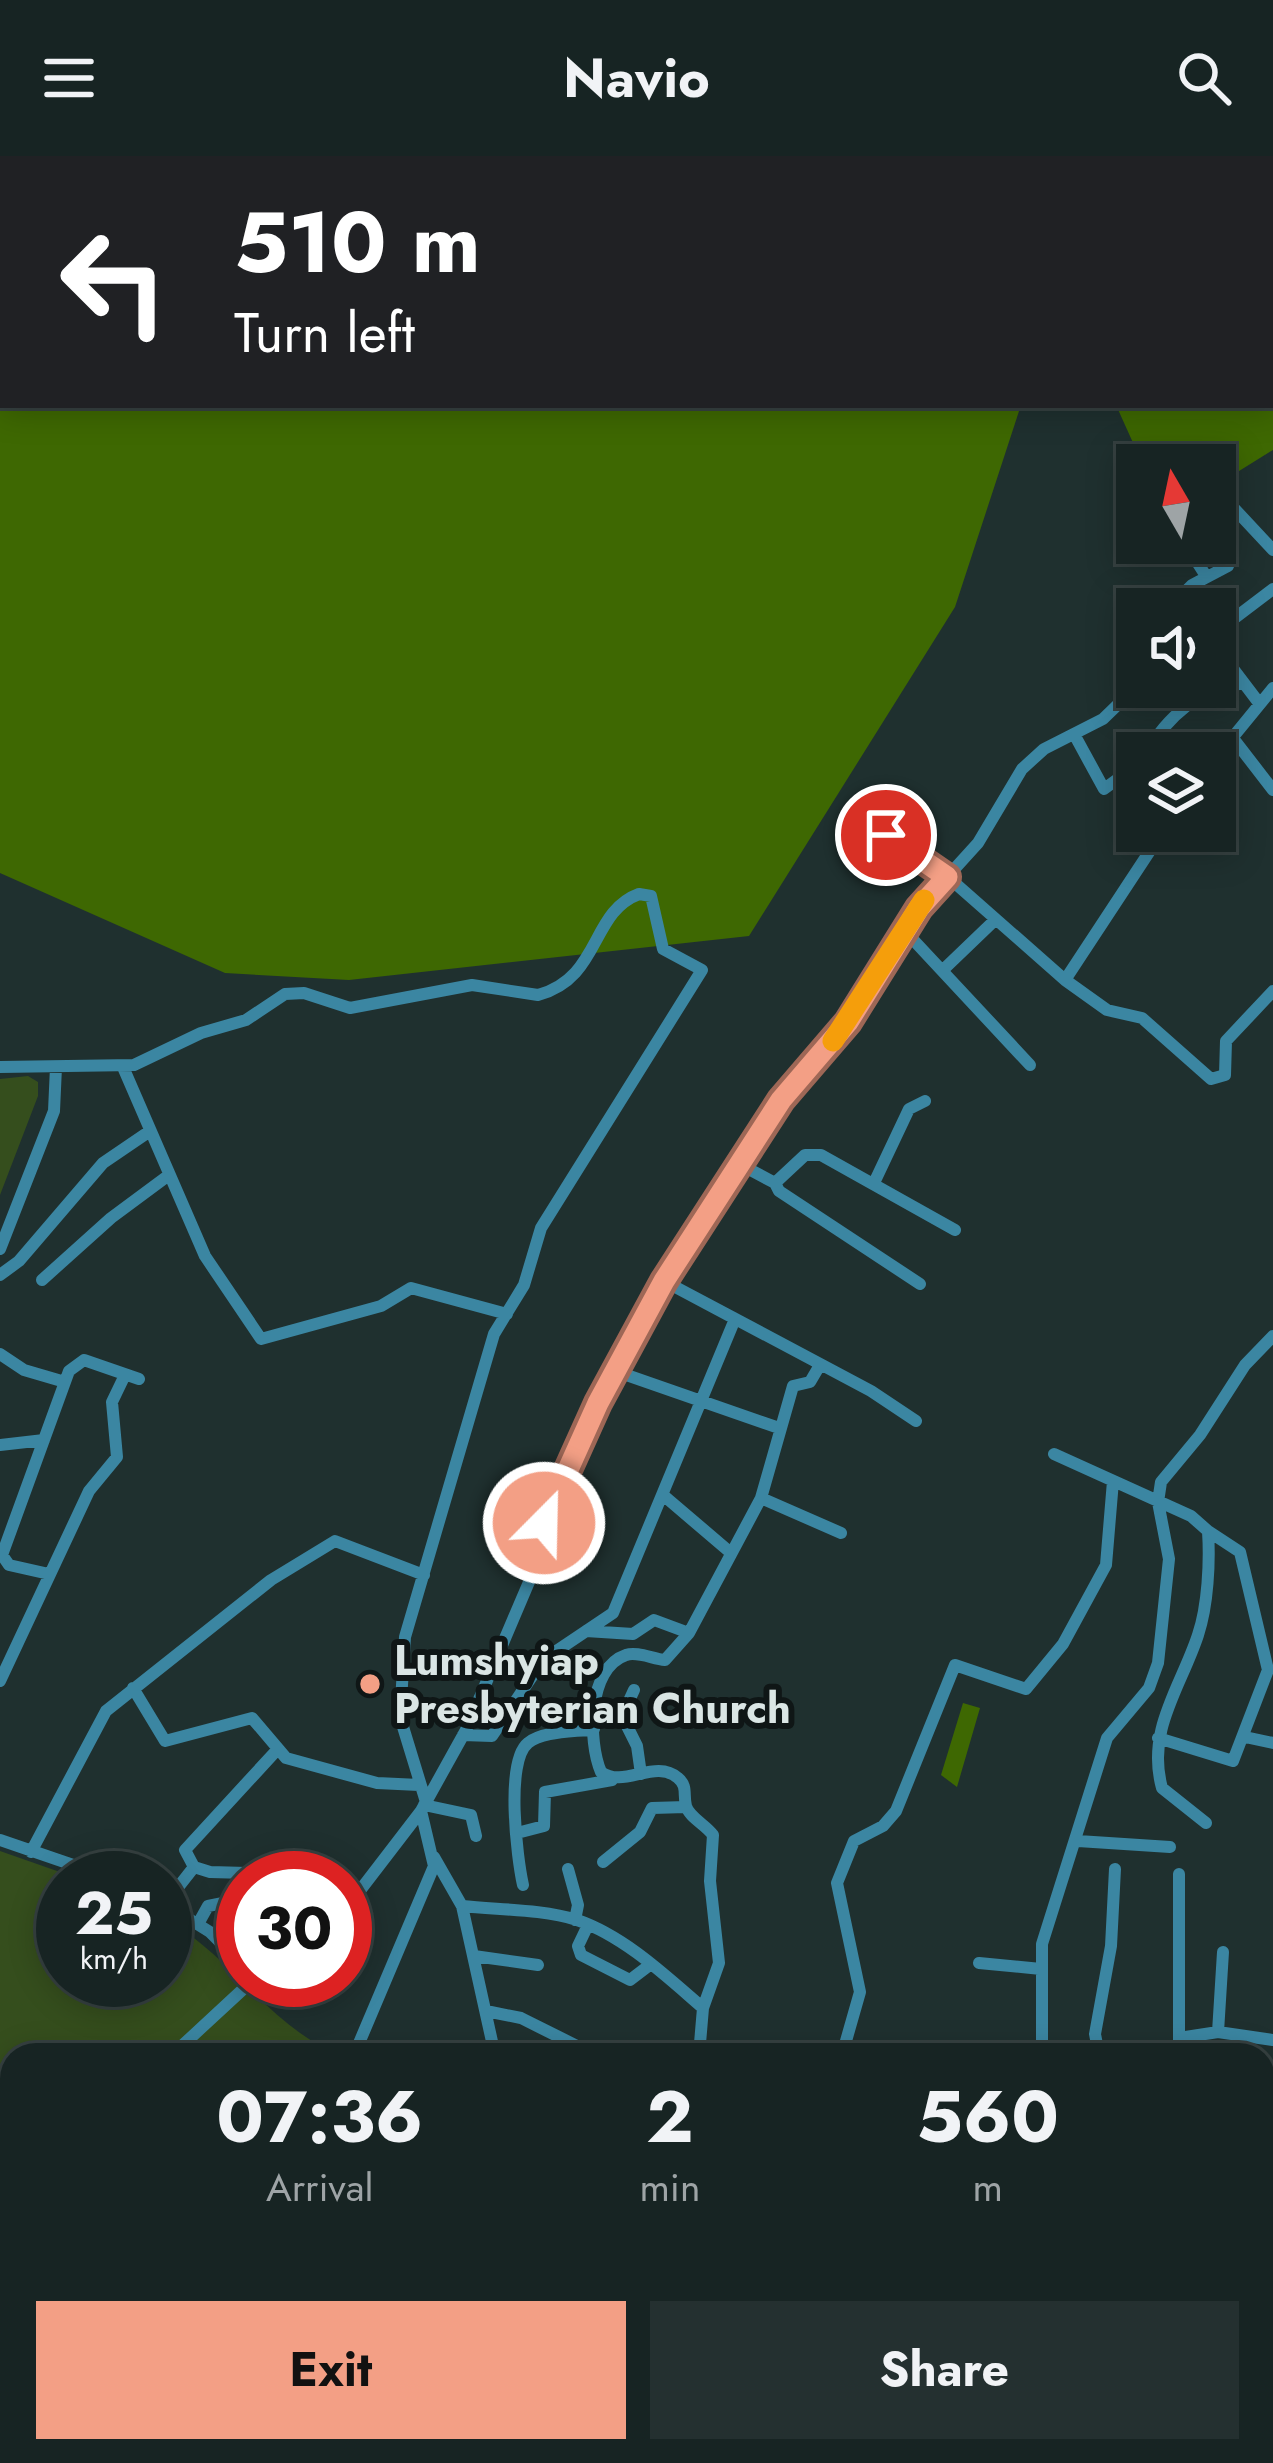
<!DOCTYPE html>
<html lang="en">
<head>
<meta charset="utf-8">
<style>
  :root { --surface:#172423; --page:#243030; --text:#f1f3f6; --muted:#9ea4a6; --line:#364141; --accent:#f39f85 }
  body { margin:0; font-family:Jost,sans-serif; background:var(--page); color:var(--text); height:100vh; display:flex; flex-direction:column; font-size:45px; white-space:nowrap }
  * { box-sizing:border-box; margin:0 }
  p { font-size:39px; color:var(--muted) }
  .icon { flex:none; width:66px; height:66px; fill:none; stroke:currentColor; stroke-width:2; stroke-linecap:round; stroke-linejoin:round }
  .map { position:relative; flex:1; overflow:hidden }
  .side { position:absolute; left:0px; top:1887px; width:1275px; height:420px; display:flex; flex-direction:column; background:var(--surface); border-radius:36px 36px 0 0; box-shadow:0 6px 30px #0003,0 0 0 3px var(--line) }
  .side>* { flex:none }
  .top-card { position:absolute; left:0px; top:0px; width:1275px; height:252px; box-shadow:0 6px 30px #0003,0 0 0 3px var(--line); background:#202124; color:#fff; overflow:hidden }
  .needle { width:78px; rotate:351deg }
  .controls { position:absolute; left:1116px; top:288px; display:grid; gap:24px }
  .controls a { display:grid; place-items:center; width:120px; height:120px; border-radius:0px; background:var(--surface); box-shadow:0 6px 30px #0003,0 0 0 3px var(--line); font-size:60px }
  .speed { position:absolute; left:36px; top:1695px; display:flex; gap:24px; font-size:60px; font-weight:700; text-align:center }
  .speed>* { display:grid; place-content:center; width:156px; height:156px; border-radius:50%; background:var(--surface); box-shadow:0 6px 30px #0003,0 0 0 3px var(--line); line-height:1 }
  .speed small { font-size:30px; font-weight:400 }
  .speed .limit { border:18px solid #d22; background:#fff; color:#111 }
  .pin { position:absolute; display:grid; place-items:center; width:102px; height:102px; color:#fff; margin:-51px; border:6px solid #fff; border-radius:50%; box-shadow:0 3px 12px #0007 }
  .me { position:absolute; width:132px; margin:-66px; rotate:23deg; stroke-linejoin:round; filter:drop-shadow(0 0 9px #0008) }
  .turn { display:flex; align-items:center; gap:42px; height:252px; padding:0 36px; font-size:54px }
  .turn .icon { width:156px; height:156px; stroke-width:2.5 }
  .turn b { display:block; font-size:84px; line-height:102px }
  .eta { display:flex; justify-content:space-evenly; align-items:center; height:204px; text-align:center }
  .eta b { font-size:72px; font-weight:700; line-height:84px }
  .action { display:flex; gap:24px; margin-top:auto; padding:24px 36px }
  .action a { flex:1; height:138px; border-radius:0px; background:var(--accent); color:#111; font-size:48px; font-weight:700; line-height:138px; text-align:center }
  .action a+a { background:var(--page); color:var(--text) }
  header { display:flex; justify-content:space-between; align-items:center; height:156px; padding:0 36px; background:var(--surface); font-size:54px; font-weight:700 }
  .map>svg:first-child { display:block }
  .green { fill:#354e1d }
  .forest { fill:#3e6802 }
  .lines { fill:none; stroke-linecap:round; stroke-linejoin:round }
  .street { stroke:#3b86a2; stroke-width:12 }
  .secondary { stroke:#30b8e6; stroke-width:16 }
  .route-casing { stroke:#9e6756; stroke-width:30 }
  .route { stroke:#f39f85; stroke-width:21 }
  .slow { stroke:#f59e0b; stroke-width:21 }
  .poi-dot { fill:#f39f85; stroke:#0f1616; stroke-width:4.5 }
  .labels { text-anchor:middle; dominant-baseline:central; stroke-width:12; stroke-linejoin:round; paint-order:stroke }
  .poi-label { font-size:42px; font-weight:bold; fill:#dae5e4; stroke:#0f1616; text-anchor:start }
</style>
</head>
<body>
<header><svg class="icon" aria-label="menu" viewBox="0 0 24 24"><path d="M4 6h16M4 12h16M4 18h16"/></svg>Navio<svg class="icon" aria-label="search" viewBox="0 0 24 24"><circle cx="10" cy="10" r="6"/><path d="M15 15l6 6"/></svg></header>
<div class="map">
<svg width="1273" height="2307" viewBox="0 0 1273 2307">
  <rect width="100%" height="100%" fill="#1f302f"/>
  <path class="green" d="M28,920L38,926V940L0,1039V923Z
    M0,1695L77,1722H63V1824H165V1763C232,1800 266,1867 338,1899H12V2278L0,2214Z"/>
  <path class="forest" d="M0,0H1092L3,3V249H1021L955,451L749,780L349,824L225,817L0,717Z
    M1208,0H1273V294L1215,330V309H1143L1116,249H1272V3Z
    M963,1547L980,1552L957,1631L941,1619Z"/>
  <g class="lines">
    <path class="street" d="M1216,333L1273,394
      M1185,387L1206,420
      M1182,453L1179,442L1192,429L1228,410
      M1215,477L1273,433
      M1215,489L1259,547
      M1074,578L1104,633L1137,609
      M1232,581L1273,634
      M1147,597C1164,564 1205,526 1244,528
      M1215,603L1273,532
      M887,679L948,721L1065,824L1107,854L1142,862L1211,923L1225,919L1226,885L1273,835
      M905,775L1030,909
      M945,812L995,764
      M1065,824L1163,675
      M0,911L134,909L201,877L246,864L285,838L304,837L350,852L472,829L538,839C601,822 590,756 639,738L651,740L663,793L702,814L541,1072L524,1129L494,1178L405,1481L400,1561L426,1646
      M123,911L205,1100L261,1183L381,1150L411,1132L507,1158
      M743,1010L775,1027L805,999H821L955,1074
      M775,1027L779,1035L920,1128
      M874,1027L909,953L925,945
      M0,1093L54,955L56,911
      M0,1119L19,1105L103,1007L150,975
      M42,1124L111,1062L169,1019
      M664,1125L871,1235L916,1265
      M0,1198L24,1214L65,1226
      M615,1215L779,1272
      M0,1289L44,1284
      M1054,1298L1191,1360L1208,1375C1210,1406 1208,1449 1198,1479C1181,1531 1146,1574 1162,1632L1206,1667
      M663,1339L731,1397
      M761,1342L841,1377
      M49,1418L9,1409L2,1399L69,1215L84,1204L139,1223
      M586,1475L633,1478L654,1464L689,1477
      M0,1525L89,1335L117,1301L112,1246L125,1219
      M133,1532L165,1585L252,1562L286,1602L377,1627L419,1629
      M634,1534L622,1560L637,1590L641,1618
      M463,1579L492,1580L543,1504L613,1457L735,1163
      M1245,1581L1273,1587
      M1158,1582L1233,1605L1268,1514L1240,1396L1208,1375
      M276,1595L185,1694L194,1711L210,1716L285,1718
      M424,1649L471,1659L476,1680
      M517,1677L544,1670L545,1636L612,1624
      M0,1684L111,1722
      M1078,1685L1170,1691
      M31,1696L106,1555L271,1424L335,1385L424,1419
      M434,1701L462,1750L495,1899
      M603,1706L640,1676L652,1652L686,1651
      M568,1713L578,1749L575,1764
      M523,1729C517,1702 505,1605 528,1587C542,1575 576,1576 594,1573
      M165,1748L210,1776L243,1809
      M165,1748L194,1711
      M462,1750C499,1754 542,1753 577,1764C624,1780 666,1820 703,1852
      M345,1754L421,1655L466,1574L529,1426L552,1342L669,1118L781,944L848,866L919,752L978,687L1022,613L1044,593L1103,563L1137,530
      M198,1768L208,1750L243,1743
      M588,1769L578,1790L581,1799L630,1824L651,1808
      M474,1800L538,1809
      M979,1807L1041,1813
      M486,1855L521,1862L595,1899
      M1218,1876L1223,1796
      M1179,1882L1218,1876L1273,1884
      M356,1893L404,1899
      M172,1899L253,1824
      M354,1899L434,1710L421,1655
      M699,1899L703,1852L719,1807L710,1725L713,1679C706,1669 689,1661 686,1650C683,1639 688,1630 678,1622C655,1602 624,1633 601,1616C588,1586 587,1512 626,1499C637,1495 653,1503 665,1504L689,1477L761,1342L793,1230L810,1226L820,1209
      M842,1899L860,1836L837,1727L854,1685L883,1670L896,1655L955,1509L1026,1533L1063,1488L1106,1409L1113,1325
      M1042,1899V1788L1107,1582L1149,1532L1158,1507L1169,1403L1158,1346L1161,1326L1200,1279L1245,1209L1273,1180
      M1099,1899L1095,1878L1111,1790L1115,1713
      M1179,1899V1718
      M1263,1939L1273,1942
      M0,1974L12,1971
      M1263,2116L1273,2093
      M1263,2210L1273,2207
      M1263,2230L1273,2234
      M0,2262L8,2307
      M185,2295V2307
      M1065,2295L1088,2299L1094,2307
      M165,2307L171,2295
      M710,2307L711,2295
      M769,2307V2295
      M1033,2307L1036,2295
      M1104,2307L1116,2295
      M1169,2307L1181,2295"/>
    <path class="secondary" d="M557,2307L565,2295
      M919,2307L921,2295"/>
  </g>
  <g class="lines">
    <g class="route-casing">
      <path id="route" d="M544,1367L598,1247L664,1125L781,944L848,866L919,752L947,721L886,679"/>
    </g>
    <use href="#route" class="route"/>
    <path class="slow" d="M833,885L924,744"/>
  </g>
  <circle class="poi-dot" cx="370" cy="1528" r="12"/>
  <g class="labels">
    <g class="poi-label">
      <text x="394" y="1504">Lumshyiap<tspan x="394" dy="48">Presbyterian Church</tspan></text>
    </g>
  </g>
</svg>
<div class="controls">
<a><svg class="needle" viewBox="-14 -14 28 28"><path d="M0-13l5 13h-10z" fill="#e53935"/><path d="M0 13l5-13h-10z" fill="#9ea4a6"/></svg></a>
<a><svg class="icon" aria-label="sound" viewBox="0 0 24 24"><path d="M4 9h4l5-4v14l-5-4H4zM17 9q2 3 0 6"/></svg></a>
<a><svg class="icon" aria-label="layers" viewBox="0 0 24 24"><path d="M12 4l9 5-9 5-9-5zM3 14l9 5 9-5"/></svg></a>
</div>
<div class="speed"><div>25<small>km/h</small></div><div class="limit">30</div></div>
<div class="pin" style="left:886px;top:679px;background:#d93025"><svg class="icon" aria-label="arrive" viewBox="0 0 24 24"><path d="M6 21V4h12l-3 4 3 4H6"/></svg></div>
<svg class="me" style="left:544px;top:1367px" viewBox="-20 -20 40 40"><circle r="17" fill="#f39f85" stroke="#fff" stroke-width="3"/><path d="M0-11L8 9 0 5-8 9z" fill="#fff"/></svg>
<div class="top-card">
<div class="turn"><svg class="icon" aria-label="left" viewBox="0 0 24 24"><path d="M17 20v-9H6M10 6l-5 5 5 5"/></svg><div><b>510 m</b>Turn left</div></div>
</div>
<section class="side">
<div class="eta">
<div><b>07:36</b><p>Arrival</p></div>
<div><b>2</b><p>min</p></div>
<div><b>560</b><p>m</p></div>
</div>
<div class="action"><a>Exit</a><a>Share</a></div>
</section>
</div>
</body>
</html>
